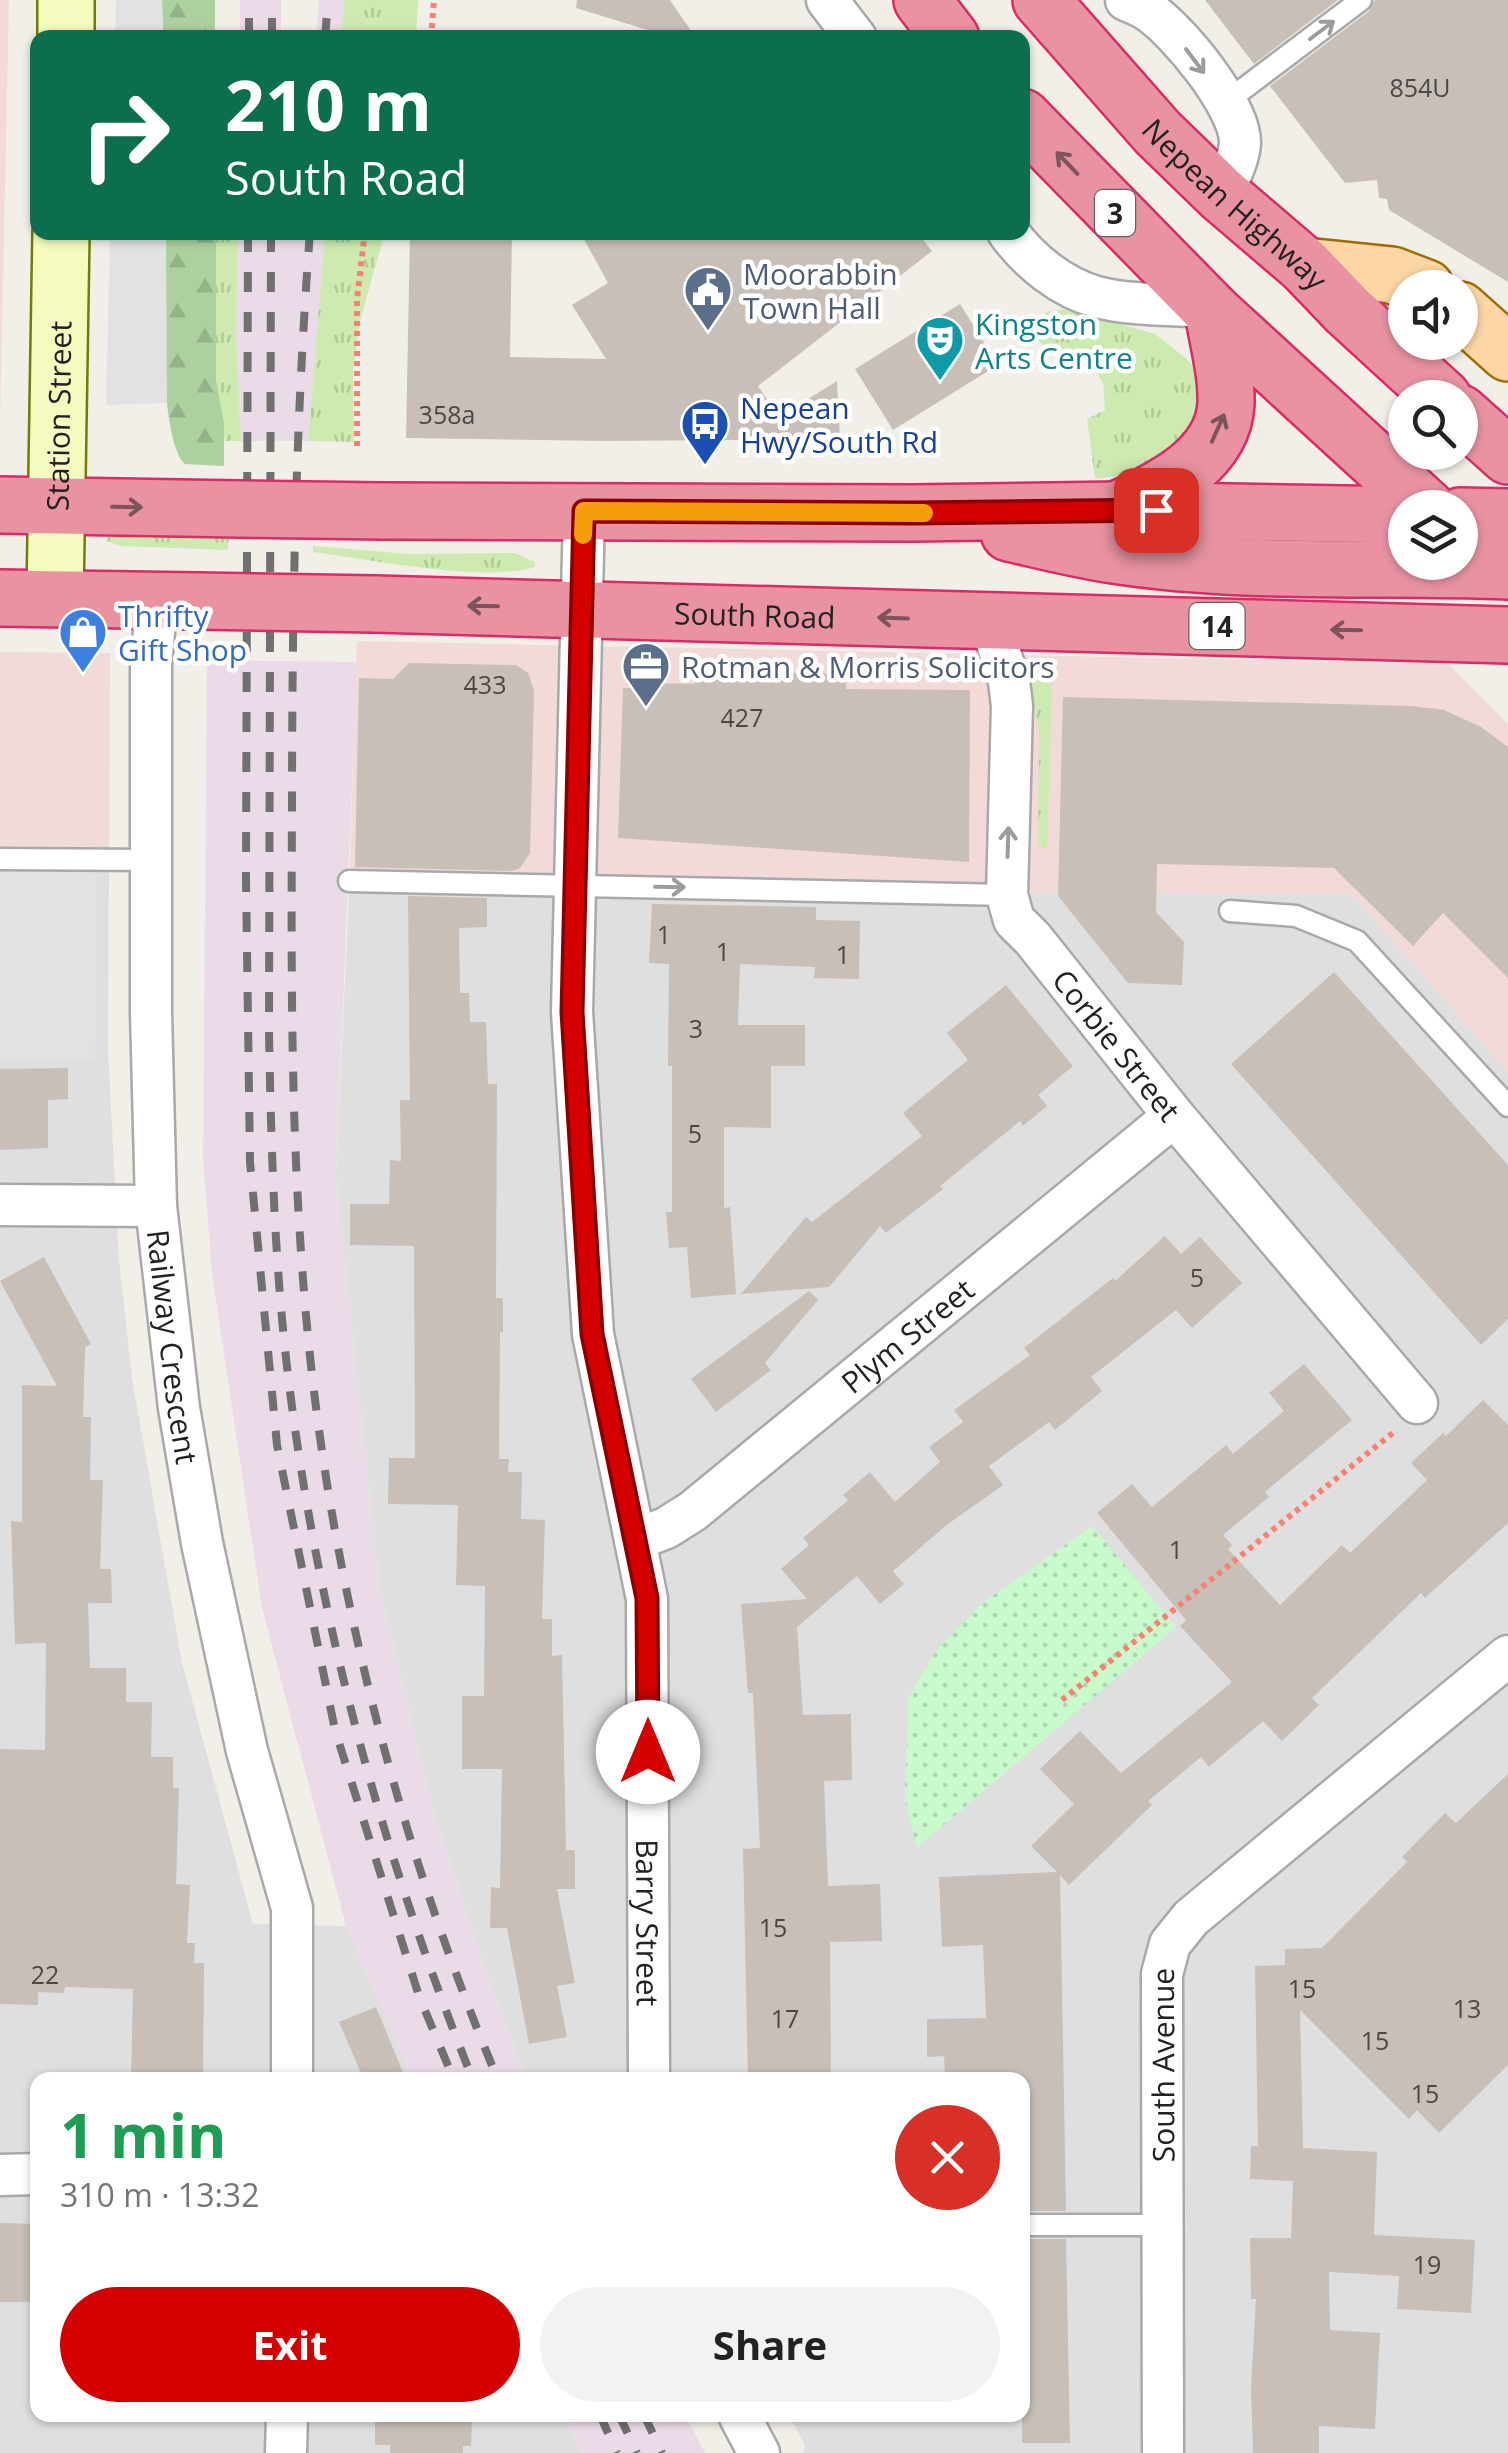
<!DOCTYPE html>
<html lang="en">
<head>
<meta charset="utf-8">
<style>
  :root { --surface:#fff; --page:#f2f2f2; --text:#222; --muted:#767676; --accent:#d40000 }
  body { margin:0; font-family:"Open Sans",sans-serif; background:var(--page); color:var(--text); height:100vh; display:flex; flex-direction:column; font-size:38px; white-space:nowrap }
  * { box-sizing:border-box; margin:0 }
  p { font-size:32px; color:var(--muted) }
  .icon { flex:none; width:55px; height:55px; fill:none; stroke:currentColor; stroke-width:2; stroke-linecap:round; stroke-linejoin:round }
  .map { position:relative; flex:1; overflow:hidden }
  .side { position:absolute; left:30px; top:2072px; width:1000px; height:350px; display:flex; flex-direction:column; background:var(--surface); border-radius:20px; box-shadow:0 2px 8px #0004 }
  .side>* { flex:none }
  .banner { position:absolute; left:30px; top:30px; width:1000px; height:210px; border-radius:20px; box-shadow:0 2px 8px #0004; background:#0b6e4f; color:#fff; overflow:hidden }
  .buttons { position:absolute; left:1388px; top:270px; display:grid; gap:20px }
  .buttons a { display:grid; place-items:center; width:90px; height:90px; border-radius:50%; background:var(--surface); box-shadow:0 2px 8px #0004; font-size:50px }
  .pin { position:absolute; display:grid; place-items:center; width:85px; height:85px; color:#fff; margin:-42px; border-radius:20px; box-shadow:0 5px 15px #0006 }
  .me { position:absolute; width:110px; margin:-55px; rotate:0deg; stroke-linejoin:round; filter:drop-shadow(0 0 8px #0008) }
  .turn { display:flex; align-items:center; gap:35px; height:210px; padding:0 30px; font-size:45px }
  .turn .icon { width:130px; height:130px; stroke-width:2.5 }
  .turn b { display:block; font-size:70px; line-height:85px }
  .round { display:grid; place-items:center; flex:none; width:105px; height:105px; border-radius:52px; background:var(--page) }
  .head { display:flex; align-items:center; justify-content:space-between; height:170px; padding:0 30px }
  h1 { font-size:60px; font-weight:700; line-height:75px; color:#1e9e55 }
  .button { display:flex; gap:20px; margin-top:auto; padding:20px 30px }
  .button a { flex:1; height:115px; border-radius:60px; background:var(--accent); color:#fff; font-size:40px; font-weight:700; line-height:115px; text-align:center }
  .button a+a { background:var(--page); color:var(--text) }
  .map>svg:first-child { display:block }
  .residential { fill:#e0dfdf }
  .commercial { fill:#f2dad9 }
  .railway { fill:#ebdbe8 }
  .grass { fill:url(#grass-tufts) }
  .forest { fill:url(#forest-firs) }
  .park { fill:url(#park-dots) }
  .parking { fill:#e2e2e2 }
  .building { fill:#c7bfb8 }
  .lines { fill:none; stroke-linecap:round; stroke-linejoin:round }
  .lane-casing { stroke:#a9a9a9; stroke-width:25 }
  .street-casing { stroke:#a9a9a9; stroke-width:45 }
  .secondary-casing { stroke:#707d05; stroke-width:60 }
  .primary-casing { stroke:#a06b00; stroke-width:60 }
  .highway-casing { stroke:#dc2a67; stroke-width:60 }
  .path { stroke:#fa8072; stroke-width:6; stroke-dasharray:5 5; stroke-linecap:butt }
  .lane { stroke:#fff; stroke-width:20 }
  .street { stroke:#fff; stroke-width:40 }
  .secondary { stroke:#f7fabf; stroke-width:55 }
  .primary { stroke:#fcd6a4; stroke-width:55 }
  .highway { stroke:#e892a2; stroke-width:55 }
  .rail { stroke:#707070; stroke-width:8; stroke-dasharray:20 20; stroke-linecap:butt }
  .highway-bridge-casing { stroke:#dc2a67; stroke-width:60; stroke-linecap:butt }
  .highway-bridge { stroke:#e892a2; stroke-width:55 }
  .oneway { stroke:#9c9c9c }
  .oneway2 { stroke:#7b545c }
  .route-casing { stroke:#8a0000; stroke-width:25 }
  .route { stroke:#d40000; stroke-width:18 }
  .slow { stroke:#f59e0b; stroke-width:18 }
  .labels { text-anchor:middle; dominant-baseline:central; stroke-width:9; stroke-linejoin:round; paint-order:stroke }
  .number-label { font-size:25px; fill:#4b4948 }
  .shield { fill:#fff; stroke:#646464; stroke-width:2.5 }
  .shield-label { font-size:28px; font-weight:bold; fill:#222 }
  .street-label { font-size:30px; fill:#222; stroke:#fff }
  .service-label { font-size:30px; fill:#4e5e75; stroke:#fff; text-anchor:start }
  .culture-label { font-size:30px; fill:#0d838f; stroke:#fff; text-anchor:start }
  .transit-label { font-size:30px; fill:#164399; stroke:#fff; text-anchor:start }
  .shop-label { font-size:30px; fill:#366cbe; stroke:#fff; text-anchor:start }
</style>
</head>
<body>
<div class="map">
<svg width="1508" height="2453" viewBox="0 0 1508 2453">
  <defs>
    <pattern id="grass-tufts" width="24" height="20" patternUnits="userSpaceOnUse" patternTransform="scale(2.5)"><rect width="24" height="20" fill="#cdebb0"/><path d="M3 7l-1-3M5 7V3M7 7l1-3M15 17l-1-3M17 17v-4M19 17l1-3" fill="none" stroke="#b0c997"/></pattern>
    <pattern id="forest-firs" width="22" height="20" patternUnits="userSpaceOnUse" patternTransform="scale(2.5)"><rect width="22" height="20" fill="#add19e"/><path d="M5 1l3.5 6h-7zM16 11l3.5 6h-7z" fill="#95b388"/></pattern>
    <pattern id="park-dots" width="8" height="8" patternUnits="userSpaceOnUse" patternTransform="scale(2.5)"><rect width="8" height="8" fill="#c8facc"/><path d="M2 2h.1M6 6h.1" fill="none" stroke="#acd6af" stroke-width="1.8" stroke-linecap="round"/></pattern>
  </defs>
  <rect width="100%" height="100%" fill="#f2efe9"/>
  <path class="residential" d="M0,867L109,868L108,1049L119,1260L132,1378L182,1663L253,1924L346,1926L413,2080H38V2415H563L582,2453H0Z
    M349,891L1352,894L1508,1072V2453H802L805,2446L789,2415H1022V2080H527L489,1981L435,1816L380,1591L336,1177Z"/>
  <path class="commercial" d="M0,0H9L0,423Z
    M357,641L1448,664L1508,724V1072L1352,894L349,891Z
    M0,652L110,653L109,868L0,867Z"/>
  <path class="railway" d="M240,0H281V37H240Z
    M319,0H344L341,37L316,38Z
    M238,233H325L308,441H241L236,334Z
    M207,660L357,662L336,1177L380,1591L435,1816L489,1981L527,2080H413L346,1926L262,1608L212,1274L203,1157Z
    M563,2415H685L705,2453H582Z"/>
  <path class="grass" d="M344,0H418L416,37H341Z
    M216,233H238L236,334L241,441H225L216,381Z
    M325,233H385L361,317L353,370L354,442L308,441Z
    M1070,309L1155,334L1187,359L1197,371L1201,411L1180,447L1133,473L1095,479L1087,419L1105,410L1103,383L1090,362C1066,353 1013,349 1048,311Z
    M141,534H229L228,550L121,546L107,541L108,537Z
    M313,546L409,554L515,553L535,562V567C485,583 368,559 313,552Z
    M1029,681H1052L1047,849L1038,845L1039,732Z"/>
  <path class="forest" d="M162,0H215V37H163Z
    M165,233H216V381L224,423V466L185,464C156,435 165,279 165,233Z"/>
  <path class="park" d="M1092,1526L1176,1627L917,1848L905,1799L908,1699L934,1653L980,1605Z"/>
  <path class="parking" d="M116,0H162L163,37H115Z
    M110,233H166L167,403L106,405Z
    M0,867L97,869L95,1059H0Z"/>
  <path class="building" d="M577,0H670L696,38H674L576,8Z
    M1205,0H1338L1254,64Z
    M1375,0H1508V282L1389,210L1387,199L1379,198L1377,180L1345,183L1270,86L1369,11Z
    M410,232H512L510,357L606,359L572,305L608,283L580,232H917L932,251L758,386L779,417L837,381L840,439L604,441L406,438Z
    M960,304L998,365L893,430L855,369Z
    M409,663L516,665L528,673L534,691L530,853L520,868L512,871L355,867L359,678L393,679Z
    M693,671L846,674V689L970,690L969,862L618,838L623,688H643V683L694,684Z
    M1063,697L1412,706L1444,710L1481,727L1508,747V978L1443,913L1413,946L1334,868L1157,864L1156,912L1184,942L1182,985L1128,983L1058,896Z
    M408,896L487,898V927L459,928L460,993H469L470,1022H486L488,1084H497L496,1298H503V1332H500L499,1459H509L508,1472H522L521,1519L545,1520L542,1619H552V1656L562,1655L566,1850H575V1889H557L575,1983L557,1986L567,2037L529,2044L507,1928H490L491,1887L500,1888L502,1769H462V1696H484L485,1586L456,1585L458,1505L388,1504L389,1458H415L414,1246L350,1245V1204H389L390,1160L401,1161L400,1100H410Z
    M652,904L816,907V920L860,921L859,979L814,978L815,967L740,964L738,1025H805V1066H771V1128L724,1127V1208L730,1207L736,1294L691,1298L687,1247L669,1248L666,1212H672V1066H668L669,964L649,963Z
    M1334,972L1508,1165V1319L1481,1345L1231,1064Z
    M1006,985L1073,1066L1038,1095L1047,1106L1023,1126L1020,1121L940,1186L943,1189L886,1233L880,1226L829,1287L741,1294L806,1217L812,1222L922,1136L903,1113L968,1060L947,1033Z
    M68,1068V1099L48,1100V1148L0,1150V1069Z
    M1165,1236L1181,1254L1200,1237L1242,1283L1192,1328L1176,1310L1091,1377L1102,1391L1055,1430L1049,1422L989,1466L1003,1485L948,1524L893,1571L904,1584L880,1604L857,1576L797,1627L803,1715L851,1714L852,1780L824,1781L828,1886L880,1884L882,1941L830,1942L831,2080H748L743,1849L760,1848L753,1693H748L741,1604L807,1599L781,1569L809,1545L803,1538L848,1500L843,1495L870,1472L895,1502L940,1462L929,1447L963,1422L954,1410L1030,1355L1024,1348L1113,1278L1115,1281Z
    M44,1257L91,1344L85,1347L83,1417H91L90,1480H103L100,1569H111L112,1603H88L90,1668H126V1702H152L151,1757H173V1788H179L176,1884L190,1885L187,1943H195L194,1963H204L203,2080H131L133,1989L65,1987L64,1993L38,1992V2005L0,2004V1749L45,1750L46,1643L15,1644L11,1521L22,1522V1385L57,1386L0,1281Z
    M809,1291L818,1300L765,1363L771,1370L716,1412L691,1379Z
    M1304,1364L1352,1420L1265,1492L1269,1497L1223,1535L1232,1545L1228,1549L1280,1605L1342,1545L1350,1553L1427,1480L1411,1463L1443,1433L1446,1436L1483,1400L1508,1425V1523L1425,1598L1421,1593L1312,1698L1319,1705L1282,1741L1263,1721L1209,1767L1201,1757L1148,1801L1152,1805L1069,1885L1060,1875L1066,2211H1022V2080H945L944,2056L927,2057V2019L986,2018L983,1945L942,1947L939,1877L1057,1872L1031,1846L1074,1804L1040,1769L1080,1731L1121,1773L1232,1682L1180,1626L1186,1620L1097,1513L1132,1484L1152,1507L1226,1445L1233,1454L1284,1411L1269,1393Z
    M1508,1774V2065L1439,2133L1417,2110L1409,2119L1300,2010L1303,2148L1377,2152L1374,2235L1475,2240L1471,2313L1397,2309L1399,2276L1329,2272L1330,2330L1380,2333L1375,2429L1319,2426V2453H1253L1251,2387L1256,2299H1251L1250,2238H1291L1293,2181L1250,2179L1251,2146H1258L1255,1966L1285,1965V1949L1322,1948L1407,1862L1402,1857L1445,1813L1456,1823Z
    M376,2007L406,2080H364L339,2022Z
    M0,2223L38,2224V2302H0Z
    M1022,2239H1066L1070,2443H1022Z
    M375,2415H472L471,2446H463V2453H390V2445H375Z"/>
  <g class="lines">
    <g class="lane-casing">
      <path id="lane" d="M1226,102L1361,0
        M0,859L151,860
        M349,881L1007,895
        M1230,911L1296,916L1357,941L1508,1106
        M1022,2225H1162"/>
    </g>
    <g class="street-casing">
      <g id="street">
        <path d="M827,0L856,38"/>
        <path d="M1126,0C1133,3 1141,6 1147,10C1177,29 1241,107 1240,143C1239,161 1228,179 1222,195"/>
        <path d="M1008,232C1029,261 1062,288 1097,297C1132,306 1173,304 1209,307"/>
        <path id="s1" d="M584,511L572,1012L593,1334L647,1599L649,2080"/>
        <path id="s2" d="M157,600L151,664V1012L156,1206L179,1408L202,1543L247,1751L292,1908V2080"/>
        <path id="s3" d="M990,621L1009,681L1012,706L1007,895L1014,920L1033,939L1174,1116L1417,1403"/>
        <path d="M0,1205L156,1206"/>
        <path id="s4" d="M635,1540L666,1528L693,1511L1174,1116"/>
        <path d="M0,2175L38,2174"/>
        <path d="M739,2415L759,2453"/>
        <path d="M286,2453L287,2415"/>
        <path id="s5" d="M1163,2453L1162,1974L1170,1944L1191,1918L1508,1656"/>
      </g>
    </g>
    <g class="secondary-casing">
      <g id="secondary">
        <path d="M66,38V0"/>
        <path id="s6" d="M55,598L61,232"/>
      </g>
    </g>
    <g class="primary-casing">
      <path id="primary" d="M1305,266L1392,275L1426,288
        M1460,310L1508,353"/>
    </g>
    <g class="highway-casing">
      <g id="highway">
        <path d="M922,0L951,38"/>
        <path id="s7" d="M1041,0L1158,133L1222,195L1305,266L1348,311L1443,398"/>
        <path d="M1022,117L1213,312L1427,508"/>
        <path d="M1460,413L1508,456"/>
        <path d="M0,505L240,509"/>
        <path d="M1121,508C1164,488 1223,459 1226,404C1227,374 1218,341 1213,312"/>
        <path d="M382,511L913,513L1119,510L1405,515"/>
        <path d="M1460,516L1508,517"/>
        <path d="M1009,533C1044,541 1079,550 1114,555C1244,575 1377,566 1508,571"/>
        <path d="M0,598L198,601"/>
        <path id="s8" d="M375,604L1508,635"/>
      </g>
    </g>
    <path class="path" d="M431,38L434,0
      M357,446V299L365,232
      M1062,1700L1394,1432"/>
    <use href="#lane" class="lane"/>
    <use href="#street" class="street"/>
    <use href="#secondary" class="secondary"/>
    <use href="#primary" class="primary"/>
    <use href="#highway" class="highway"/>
    <path class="rail" d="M249,38V0
      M272,38V0
      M325,38L328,0
      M248,232L246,880L250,1162L277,1445L335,1730L419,1996L454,2080
      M271,232L269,1033C271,1142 274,1250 286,1358C314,1606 380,1849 473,2080
      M310,232C295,427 292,622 292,816C291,983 291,1149 306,1315C329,1576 397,1839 498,2080
      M600,2415L617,2453
      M619,2415L637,2453
      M644,2415L662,2453"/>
    <g class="highway-bridge-casing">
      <path id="highway-bridge" d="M240,509L382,511
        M198,601L375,604"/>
    </g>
    <use href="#highway-bridge" class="highway-bridge"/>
  </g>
  <defs><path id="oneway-shaft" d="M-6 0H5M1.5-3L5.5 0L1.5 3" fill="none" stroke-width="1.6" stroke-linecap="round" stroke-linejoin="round" transform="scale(2.5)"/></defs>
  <g class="oneway">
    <use href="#oneway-shaft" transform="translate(1322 30) rotate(-37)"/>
    <use href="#oneway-shaft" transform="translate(1195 61) rotate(53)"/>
    <use href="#oneway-shaft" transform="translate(1008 842) rotate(-88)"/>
    <use href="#oneway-shaft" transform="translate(670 887) rotate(1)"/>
  </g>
  <g class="oneway2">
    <use href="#oneway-shaft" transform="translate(1067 163) rotate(-134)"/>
    <use href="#oneway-shaft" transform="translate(1218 428) rotate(-66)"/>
    <use href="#oneway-shaft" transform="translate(127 507) rotate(1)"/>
    <use href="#oneway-shaft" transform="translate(483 606) rotate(-179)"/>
    <use href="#oneway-shaft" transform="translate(893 618) rotate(-178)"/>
    <use href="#oneway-shaft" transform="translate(1346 630) rotate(-179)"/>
  </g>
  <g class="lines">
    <g class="route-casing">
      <path id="route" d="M648,1752L647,1598L592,1334L572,1012L584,511L913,513L1156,510"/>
    </g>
    <use href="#route" class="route"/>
    <path class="slow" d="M583,535L584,511L924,513"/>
  </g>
  <defs>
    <g id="civic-pin" transform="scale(2.5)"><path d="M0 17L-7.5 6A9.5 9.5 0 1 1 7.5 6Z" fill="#5c6f8a" stroke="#fff"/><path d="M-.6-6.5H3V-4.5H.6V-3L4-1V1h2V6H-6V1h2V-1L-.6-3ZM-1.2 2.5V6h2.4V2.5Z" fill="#fff"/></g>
    <g id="theatre-pin" transform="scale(2.5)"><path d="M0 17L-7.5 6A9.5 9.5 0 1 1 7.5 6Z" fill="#0f9aa8" stroke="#fff"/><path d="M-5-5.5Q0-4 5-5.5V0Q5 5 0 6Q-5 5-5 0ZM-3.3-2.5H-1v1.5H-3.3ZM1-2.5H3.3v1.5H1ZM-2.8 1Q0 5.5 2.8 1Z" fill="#fff"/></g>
    <g id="bus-pin" transform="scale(2.5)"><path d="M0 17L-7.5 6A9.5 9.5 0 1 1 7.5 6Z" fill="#1a4fb4" stroke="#fff"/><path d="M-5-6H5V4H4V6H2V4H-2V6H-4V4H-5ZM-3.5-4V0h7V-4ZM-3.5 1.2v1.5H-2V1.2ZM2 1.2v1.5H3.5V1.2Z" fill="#fff"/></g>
    <g id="shop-pin" transform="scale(2.5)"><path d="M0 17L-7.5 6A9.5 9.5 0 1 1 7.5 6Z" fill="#3f7fe0" stroke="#fff"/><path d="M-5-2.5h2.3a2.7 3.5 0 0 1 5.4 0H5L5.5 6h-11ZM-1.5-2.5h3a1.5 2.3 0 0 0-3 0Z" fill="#fff"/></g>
    <g id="office-pin" transform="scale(2.5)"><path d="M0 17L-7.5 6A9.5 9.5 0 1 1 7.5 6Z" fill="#5c6f8a" stroke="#fff"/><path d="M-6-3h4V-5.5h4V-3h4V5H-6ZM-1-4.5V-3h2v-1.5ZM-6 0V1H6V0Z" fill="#fff"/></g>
  </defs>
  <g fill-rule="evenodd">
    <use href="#civic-pin" x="708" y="290"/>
    <use href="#theatre-pin" x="940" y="340"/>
    <use href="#bus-pin" x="705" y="424"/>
    <use href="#shop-pin" x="83" y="632"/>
    <use href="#office-pin" x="646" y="666"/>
  </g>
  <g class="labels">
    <g class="number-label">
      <text x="1420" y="87">854U</text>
      <text x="447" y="414">358a</text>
      <text x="485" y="684">433</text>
      <text x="742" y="717">427</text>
      <text x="664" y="934">1</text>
      <text x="723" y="951">1</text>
      <text x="843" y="954">1</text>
      <text x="696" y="1028">3</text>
      <text x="695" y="1133">5</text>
      <text x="1197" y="1277">5</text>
      <text x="1176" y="1549">1</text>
      <text x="773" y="1927">15</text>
      <text x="45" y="1974">22</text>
      <text x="1302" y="1988">15</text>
      <text x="1467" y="2008">13</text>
      <text x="785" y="2018">17</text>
      <text x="1375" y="2040">15</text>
      <text x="1425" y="2093">15</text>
      <text x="1427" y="2264">19</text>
    </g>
    <g class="shield">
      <rect x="1095" y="190" width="40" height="46" rx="8"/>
      <rect x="1189.5" y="603" width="55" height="46" rx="8"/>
    </g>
    <g class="shield-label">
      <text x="1115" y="213">3</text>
      <text x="1217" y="626">14</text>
    </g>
    <g class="street-label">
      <text stroke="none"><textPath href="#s7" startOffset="282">Nepean Highway</textPath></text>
      <text stroke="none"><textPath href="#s6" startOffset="182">Station Street</textPath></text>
      <text stroke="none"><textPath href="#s8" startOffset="380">South Road</textPath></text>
      <text stroke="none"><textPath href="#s3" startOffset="465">Corbie Street</textPath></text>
      <text stroke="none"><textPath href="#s4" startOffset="342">Plym Street</textPath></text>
      <text stroke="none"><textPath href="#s2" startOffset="748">Railway Crescent</textPath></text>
      <text stroke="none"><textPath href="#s1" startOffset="1418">Barry Street</textPath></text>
      <text stroke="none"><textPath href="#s5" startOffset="388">South Avenue</textPath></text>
    </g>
    <g class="service-label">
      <text x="743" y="273">Moorabbin<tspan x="743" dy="34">Town Hall</tspan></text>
      <text x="681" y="666">Rotman &amp; Morris Solicitors</text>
    </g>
    <g class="culture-label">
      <text x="975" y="323">Kingston<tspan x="975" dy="34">Arts Centre</tspan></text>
    </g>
    <g class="transit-label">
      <text x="740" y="407">Nepean<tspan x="740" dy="34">Hwy/South Rd</tspan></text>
    </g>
    <g class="shop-label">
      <text x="118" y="615">Thrifty<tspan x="118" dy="34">Gift Shop</tspan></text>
    </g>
  </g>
</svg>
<div class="buttons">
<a><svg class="icon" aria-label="sound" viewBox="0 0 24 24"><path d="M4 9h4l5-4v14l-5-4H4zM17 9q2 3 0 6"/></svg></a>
<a><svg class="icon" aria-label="search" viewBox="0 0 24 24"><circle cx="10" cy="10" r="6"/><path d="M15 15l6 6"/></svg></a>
<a><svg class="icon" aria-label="layers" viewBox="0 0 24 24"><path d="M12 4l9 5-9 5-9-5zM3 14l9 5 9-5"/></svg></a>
</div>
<div class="pin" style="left:1156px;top:510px;background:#d93025"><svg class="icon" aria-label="arrive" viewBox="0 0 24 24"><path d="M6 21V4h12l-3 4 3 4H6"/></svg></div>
<svg class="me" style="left:648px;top:1752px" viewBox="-20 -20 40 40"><circle r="19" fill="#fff"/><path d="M0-13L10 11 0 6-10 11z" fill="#d40000"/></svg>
<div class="banner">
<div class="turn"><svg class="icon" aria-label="right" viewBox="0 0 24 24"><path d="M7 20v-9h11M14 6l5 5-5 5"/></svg><div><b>210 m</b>South Road</div></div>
</div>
<section class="side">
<div class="head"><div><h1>1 min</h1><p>310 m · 13:32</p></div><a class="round" style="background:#d93025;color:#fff"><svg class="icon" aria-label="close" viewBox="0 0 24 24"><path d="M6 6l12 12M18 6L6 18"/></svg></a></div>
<div class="button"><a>Exit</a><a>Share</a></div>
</section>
</div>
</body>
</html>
